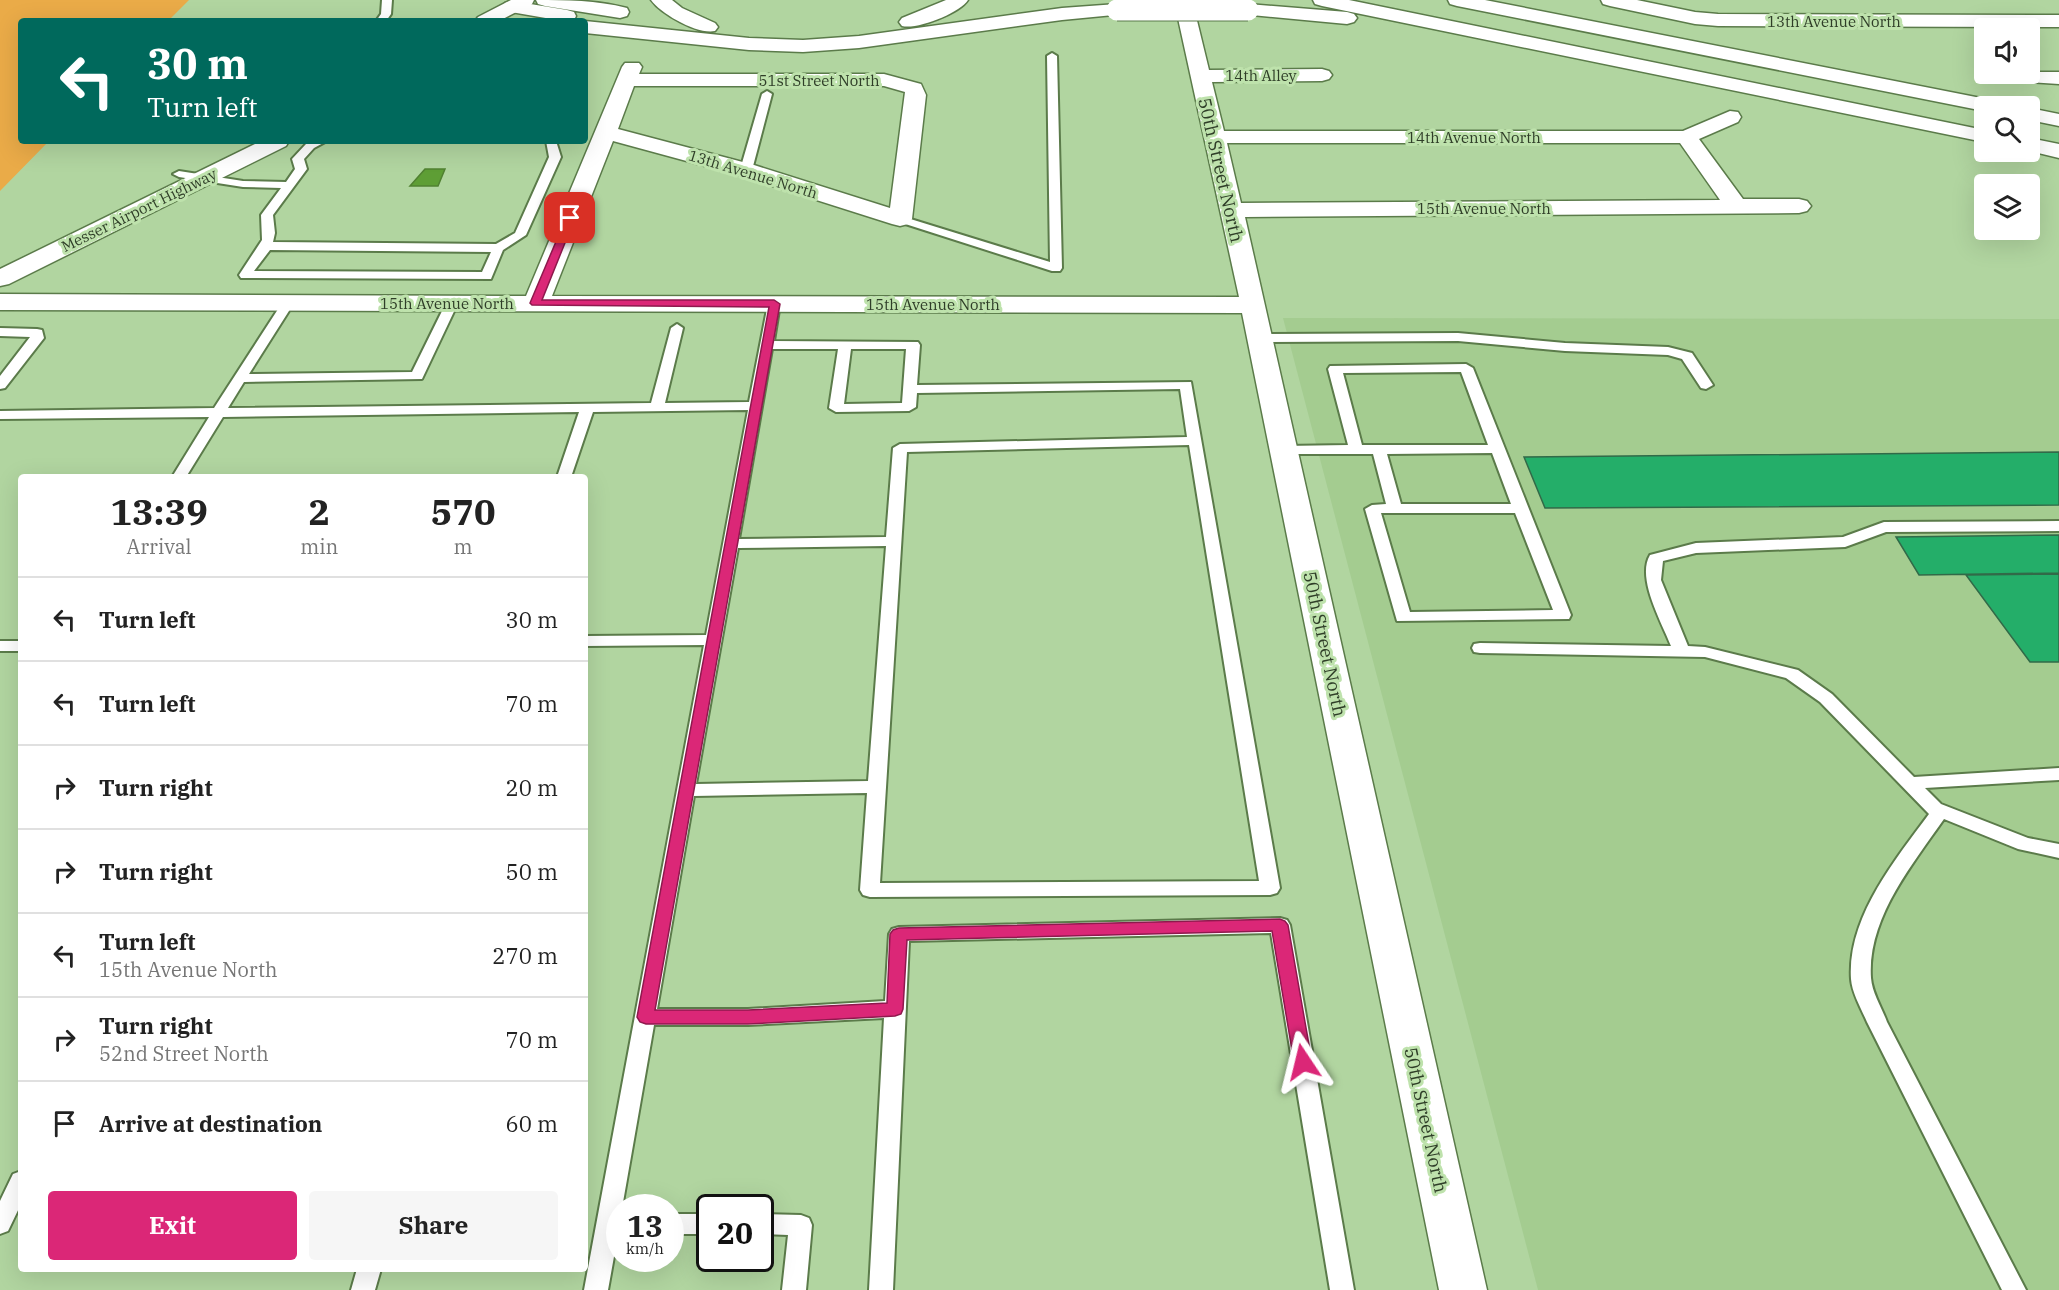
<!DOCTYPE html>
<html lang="en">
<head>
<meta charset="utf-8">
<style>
  :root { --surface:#fff; --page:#f6f6f6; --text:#222; --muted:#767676; --line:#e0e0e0; --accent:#db2777 }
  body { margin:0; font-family:"IBM Plex Serif",serif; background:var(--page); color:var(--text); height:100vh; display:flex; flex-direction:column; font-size:22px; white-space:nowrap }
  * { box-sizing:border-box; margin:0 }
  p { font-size:20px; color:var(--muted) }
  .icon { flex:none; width:33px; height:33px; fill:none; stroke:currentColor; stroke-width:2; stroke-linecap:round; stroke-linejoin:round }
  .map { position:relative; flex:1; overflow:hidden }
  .details { position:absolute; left:18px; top:474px; width:570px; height:798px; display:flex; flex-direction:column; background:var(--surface); border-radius:6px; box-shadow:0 6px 24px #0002 }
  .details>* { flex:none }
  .top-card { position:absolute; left:18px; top:18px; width:570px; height:126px; border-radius:6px; box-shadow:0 6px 24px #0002; background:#00695c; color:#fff; overflow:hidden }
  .tools { position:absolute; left:1974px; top:18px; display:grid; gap:12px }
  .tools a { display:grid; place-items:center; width:66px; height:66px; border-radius:6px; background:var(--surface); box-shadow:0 6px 24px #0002; font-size:30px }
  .speed { position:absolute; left:606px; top:1194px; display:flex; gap:12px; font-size:30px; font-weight:700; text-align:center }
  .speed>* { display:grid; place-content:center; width:78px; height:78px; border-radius:50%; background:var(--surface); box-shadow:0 6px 24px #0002; line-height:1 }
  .speed small { font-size:15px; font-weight:400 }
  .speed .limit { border:3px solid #111; border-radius:9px; background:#fff; color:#111 }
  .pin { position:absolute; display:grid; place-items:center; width:51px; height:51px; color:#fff; margin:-26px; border-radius:12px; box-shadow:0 3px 9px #0006 }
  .me { position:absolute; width:66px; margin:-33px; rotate:350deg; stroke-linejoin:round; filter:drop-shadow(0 0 4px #0008) }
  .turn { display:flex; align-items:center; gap:21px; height:126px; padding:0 30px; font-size:27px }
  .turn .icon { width:78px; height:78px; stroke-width:2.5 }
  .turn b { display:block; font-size:42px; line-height:51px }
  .eta { display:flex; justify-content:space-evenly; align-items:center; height:102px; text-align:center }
  .eta b { font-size:36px; font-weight:800; line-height:42px }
  .action { display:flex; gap:12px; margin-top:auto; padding:12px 30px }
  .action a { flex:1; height:69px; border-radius:6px; background:var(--accent); color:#fff; font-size:24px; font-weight:800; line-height:69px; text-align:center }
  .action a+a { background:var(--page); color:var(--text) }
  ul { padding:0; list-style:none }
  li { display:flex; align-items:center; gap:18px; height:84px; padding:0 30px; border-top:2px solid var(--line) }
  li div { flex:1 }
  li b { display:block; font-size:22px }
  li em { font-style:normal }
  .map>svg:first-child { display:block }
  .built { fill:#a4cc90 }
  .green { fill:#eaab48 }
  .water { fill:#5e9e35; stroke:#508131; stroke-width:1.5 }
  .building { fill:#24ae69; stroke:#316a48; stroke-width:1.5 }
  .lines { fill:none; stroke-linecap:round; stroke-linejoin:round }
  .lane-casing { stroke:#5b7b4a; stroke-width:4 }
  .street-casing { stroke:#5b7b4a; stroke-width:3 }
  .secondary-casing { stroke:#5b7b4a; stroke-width:3 }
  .highway-casing { stroke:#5b7b4a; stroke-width:3 }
  .lane { fill:#fff; fill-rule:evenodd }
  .street { fill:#fff; fill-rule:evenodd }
  .secondary { fill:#fff; fill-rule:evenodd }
  .highway { fill:#fff; fill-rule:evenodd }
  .highway-bridge-casing { stroke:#5b7b4a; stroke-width:23; stroke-linecap:butt }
  .highway-bridge { stroke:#fff; stroke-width:21 }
  .route { fill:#db2777; stroke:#8e194d; stroke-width:1.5 }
  .labels { text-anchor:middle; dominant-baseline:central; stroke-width:6; stroke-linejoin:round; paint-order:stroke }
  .far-street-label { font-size:15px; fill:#2f3e28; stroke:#bee2ac }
  .street-label { font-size:18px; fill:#2f3e28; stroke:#bee2ac }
</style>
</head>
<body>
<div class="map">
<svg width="2059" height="1290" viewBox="0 0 2059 1290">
  <rect width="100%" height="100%" fill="#b1d5a0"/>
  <path class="built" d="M1283,318L2059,319V1290H1538Z"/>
  <path class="green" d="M0,0H189L168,21H21V141H49L0,191Z"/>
  <path class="water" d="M425,169H445L438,186H410Z"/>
  <path class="building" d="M2059,452V505L1545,508L1524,457Z
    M2059,535V573L1919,575L1896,537Z
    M2059,574V662H2030L1966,575Z"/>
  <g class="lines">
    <g class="lane-casing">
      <path id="lane" d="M382,0H392L391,14L386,21H376L381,14Z
        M1052,53L1057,56L1062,268L1060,271H1052L896,221V217H904L1050,262L1047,56Z
        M767,91L772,94L752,170L746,173L742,172L740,170L762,94Z
        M313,141H327L314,148L304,159L307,169L273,215L275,233L273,242L496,244L515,233L549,157L546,141H556L561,157L526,235L503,250L491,279L241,278L239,275L262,240L261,215L281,188L243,187L179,177L173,174L179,171L243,181L286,182L295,169L292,159L306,144ZM270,250L491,252L482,272L254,271Z
        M288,299L294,303L249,374L412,372L446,303L452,299L458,303L422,379L244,382L228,408L651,403L671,328L677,324L683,328L665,403L749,402L768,304L774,300L780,304L774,341L918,342L920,345L917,385L1191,382L1280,888L1277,893L1270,895L870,897L863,895L860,890L867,793L694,796L657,1009H748L885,1001L889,934L892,929L899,927L1280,918L1287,920L1290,925L1354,1290H1330L1271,933L909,941L893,1290H869L884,1018L748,1025H654L622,1208H620V1223L608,1290H584L704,645L585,646V636L706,635L748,410L593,412L571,477H557L579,412L223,417L186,477H172L209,417L0,419V411L214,408L282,303ZM772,349H838L829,408L836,412L909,411L916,407L917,393L1180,389L1187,437L900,444L893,448L886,537L739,539ZM851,349H906L902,403L844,404ZM1189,445L1259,881L880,883L907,452ZM886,546L868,781L696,784L738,548Z
        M0,328L37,329L42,330L44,338L5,388L0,389V376L30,337L0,336Z
        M1458,333L1565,343L1668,347L1692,353L1713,385L1706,389L1701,388L1682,359L1668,355L1565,351L1458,341L1260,342L1253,338L1260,334Z
        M1466,364L1473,368L1571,615L1569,619L1397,621L1365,509L1372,505L1386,504L1373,454H1284L1277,450L1284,446L1348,445L1328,369L1330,366ZM1461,372L1488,445H1362L1343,373ZM1492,453L1511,504H1401L1387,454ZM1381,513H1515L1553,610L1410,612Z
        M2059,521V531L1886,532L1845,547L1696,553L1663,561L1661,580L1688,646L1705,647L1798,670L1832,694L1914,777L2059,768V780L1925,788L1941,804L2028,838L2059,844V858L2018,849L1944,819C1912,865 1867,919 1871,978C1872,993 1882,1008 1887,1022L2026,1290H2002L1867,1022C1861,1008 1852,993 1851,979C1847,918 1895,860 1929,814L1820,702L1786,678L1705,657L1480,653L1474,652L1472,648L1474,644L1480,643L1671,646C1662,623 1636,578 1650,555L1696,543L1843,537L1884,522Z
        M0,641H21V651H0Z
        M21,1171V1204L8,1231L0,1234V1201L13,1174Z
        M670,1214H710V1234H670Z
        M760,1214L801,1215L809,1218L812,1225L806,1290H782L788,1235L760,1234Z
        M357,1269H381L375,1290H351Z"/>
    </g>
    <g class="street-casing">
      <path id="street" d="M1174,0H1192L1209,70L1322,69L1329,71L1332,75L1329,79L1322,81L1212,82L1224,131H1683L1730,111L1738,112L1741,117L1738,122L1699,139L1743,199H1799L1807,201L1811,206L1807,211L1799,213L1245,217L1487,1290H1439L1242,313L0,310V294L526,296L622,67L625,63H639L642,67L639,74H884L921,84L926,95L912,219L908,224L900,226L892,224L738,175L613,141L552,296L1239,297ZM634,86H884L905,92L890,208L754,165L618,129ZM1227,143H1680L1720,200L1241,203Z
        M1601,0H1637L1695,12L1718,14L2059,15V27L1718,26L1695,24L1610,6L1603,4Z
        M2034,72H2059V84L2027,82L2024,78L2027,74Z"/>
    </g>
    <g class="secondary-casing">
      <path id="secondary" d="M511,0H534L532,4L499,21H475L478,17Z
        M261,141H289L286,146L9,284L0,286V269Z"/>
    </g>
    <g class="highway-casing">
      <path id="highway" d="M536,0C567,0 596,0 627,8L629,12L627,16L620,18L545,6L538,4Z
        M651,0H672L682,8L715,23L718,27L715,31C698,35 661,14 651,0Z
        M946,0H968C960,13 917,30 902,26L899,22L902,18Z
        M1313,0H1349L1984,130V142L1322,6L1315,4Z
        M1448,0H1485L1991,100L1998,102L2001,106H1984V111L1457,6L1450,4Z
        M512,1L567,10L574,12L576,16L574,20L563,21L505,11L503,7L505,3Z
        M1117,4L1124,6L1126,10L1124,14L1062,20L859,48L803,52L749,50L585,33V21L749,38L803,40L859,36L1062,8Z
        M1248,4L1347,12L1354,14L1357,18L1354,22L1347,24L1241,14L1239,10L1241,6Z
        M2030,108L2059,114V126L2030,120Z
        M2030,138L2059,144V158L2030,151Z"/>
    </g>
    <use href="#lane" class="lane"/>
    <use href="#street" class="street"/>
    <use href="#secondary" class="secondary"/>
    <use href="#highway" class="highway"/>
    <g class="highway-bridge-casing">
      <path id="highway-bridge" d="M1117,10H1248"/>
    </g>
    <use href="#highway-bridge" class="highway-bridge"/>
  </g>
  <path class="route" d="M570,215L575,218L542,300H774L780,304L655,1010H748L887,1003L890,934L893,930L899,928L1280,919L1285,921L1288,925L1312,1062L1309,1067L1303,1069L1297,1067L1294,1062L1272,931L907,940L903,1009L901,1014L895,1016L748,1024H646L640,1022L637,1017L769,307L532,305L530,303L566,218Z"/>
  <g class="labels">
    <g class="far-street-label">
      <text x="1834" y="21">13th Avenue North</text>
      <text x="1261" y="75">14th Alley</text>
      <text x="819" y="80">51st Street North</text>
      <text x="1474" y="137">14th Avenue North</text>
      <text transform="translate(753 174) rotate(17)">13th Avenue North</text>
      <text x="1484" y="208">15th Avenue North</text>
      <text transform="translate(139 210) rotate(-26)">Messer Airport Highway</text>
      <text x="447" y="303">15th Avenue North</text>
      <text x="933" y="304">15th Avenue North</text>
    </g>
    <g class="street-label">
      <text transform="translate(1221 170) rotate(77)">50th Street North</text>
      <text transform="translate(1325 644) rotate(78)">50th Street North</text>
      <text transform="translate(1426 1120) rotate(78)">50th Street North</text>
    </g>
  </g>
</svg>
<div class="tools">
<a><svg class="icon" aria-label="sound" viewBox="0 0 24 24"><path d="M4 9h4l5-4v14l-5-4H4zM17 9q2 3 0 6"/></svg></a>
<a><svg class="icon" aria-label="search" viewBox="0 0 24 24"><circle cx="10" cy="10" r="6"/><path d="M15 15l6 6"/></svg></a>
<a><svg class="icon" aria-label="layers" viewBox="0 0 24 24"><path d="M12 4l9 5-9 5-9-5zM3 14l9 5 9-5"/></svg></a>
</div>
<div class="speed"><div>13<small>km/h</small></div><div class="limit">20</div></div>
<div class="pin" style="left:570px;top:218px;background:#d93025"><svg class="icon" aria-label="arrive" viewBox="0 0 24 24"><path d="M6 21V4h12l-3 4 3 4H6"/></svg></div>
<svg class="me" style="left:1303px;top:1062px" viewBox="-20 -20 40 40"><path d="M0-17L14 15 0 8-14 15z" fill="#db2777" stroke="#fff" stroke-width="4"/></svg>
<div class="top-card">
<div class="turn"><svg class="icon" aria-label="left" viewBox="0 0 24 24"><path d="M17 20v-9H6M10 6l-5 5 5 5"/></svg><div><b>30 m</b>Turn left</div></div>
</div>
<section class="details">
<div class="eta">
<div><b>13:39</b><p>Arrival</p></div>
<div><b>2</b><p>min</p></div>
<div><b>570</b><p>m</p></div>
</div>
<ul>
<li><svg class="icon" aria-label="left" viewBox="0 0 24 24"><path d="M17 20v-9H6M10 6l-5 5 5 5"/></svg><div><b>Turn left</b></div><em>30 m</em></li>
<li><svg class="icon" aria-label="left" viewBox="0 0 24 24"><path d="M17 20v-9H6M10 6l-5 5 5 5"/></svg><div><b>Turn left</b></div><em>70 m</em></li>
<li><svg class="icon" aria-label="right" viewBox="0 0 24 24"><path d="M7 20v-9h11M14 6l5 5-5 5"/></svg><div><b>Turn right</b></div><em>20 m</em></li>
<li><svg class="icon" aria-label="right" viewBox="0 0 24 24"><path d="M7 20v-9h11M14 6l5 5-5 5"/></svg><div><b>Turn right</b></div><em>50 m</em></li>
<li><svg class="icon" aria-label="left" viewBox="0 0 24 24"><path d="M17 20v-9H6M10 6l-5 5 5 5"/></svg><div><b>Turn left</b><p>15th Avenue North</p></div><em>270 m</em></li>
<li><svg class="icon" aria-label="right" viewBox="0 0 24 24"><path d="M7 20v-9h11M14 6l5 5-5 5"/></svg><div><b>Turn right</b><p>52nd Street North</p></div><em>70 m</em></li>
<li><svg class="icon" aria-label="arrive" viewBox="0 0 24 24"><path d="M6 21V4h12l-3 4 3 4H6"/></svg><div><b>Arrive at destination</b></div><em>60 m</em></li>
</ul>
<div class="action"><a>Exit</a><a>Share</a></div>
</section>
</div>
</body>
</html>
